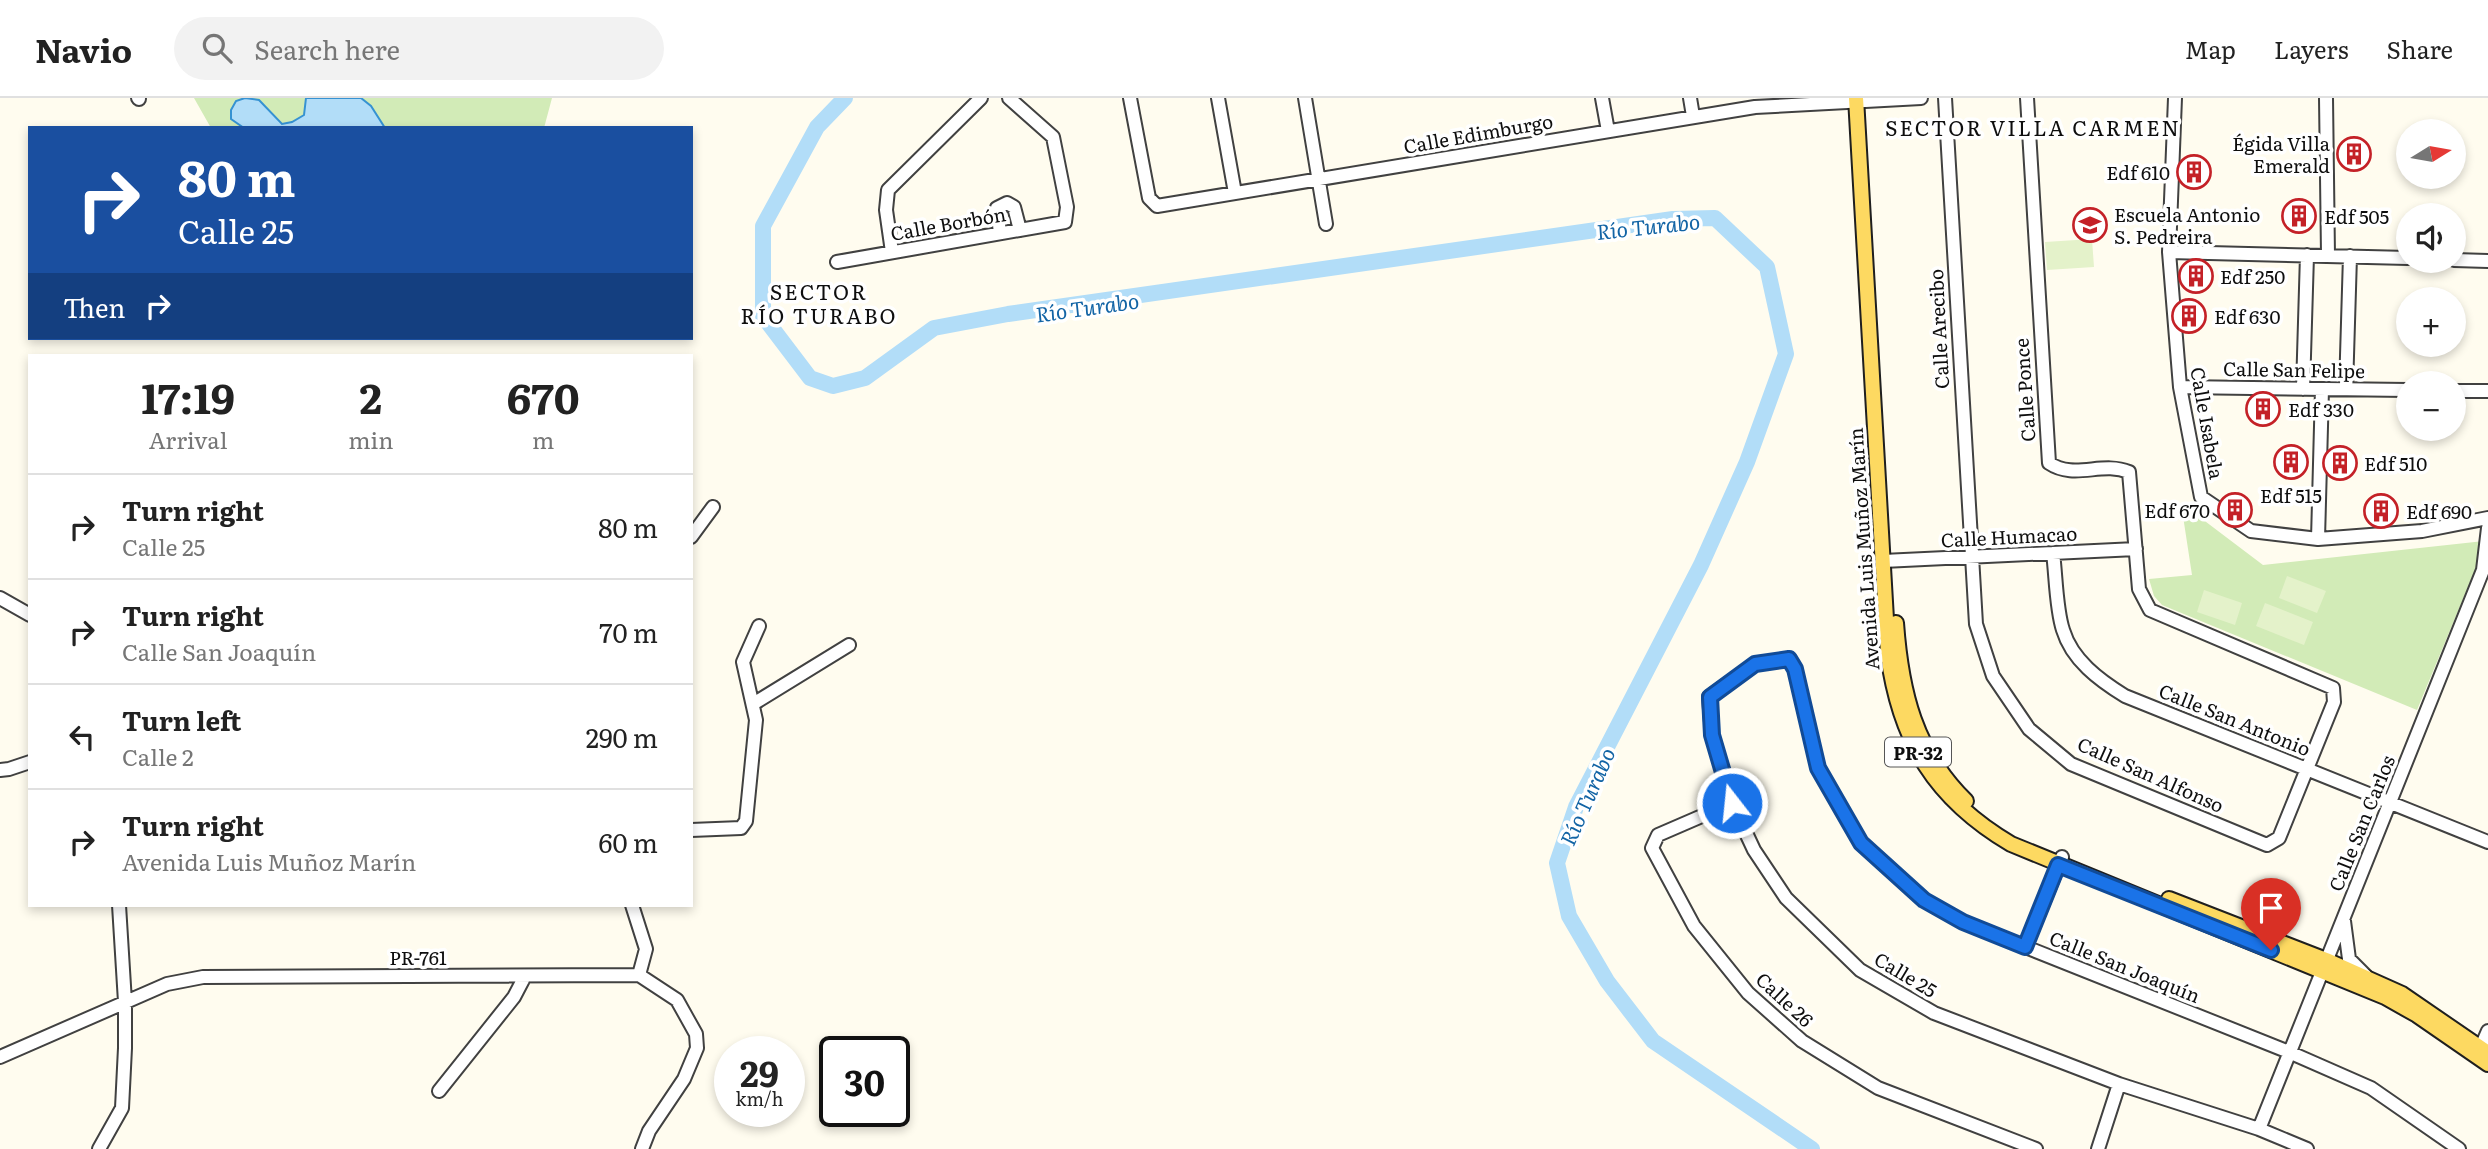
<!DOCTYPE html>
<html lang="en">
<head>
<meta charset="utf-8">
<style>
  :root { --surface:#fff; --page:#f2f2f2; --text:#222; --muted:#767676; --line:#e0e0e0 }
  body { margin:0; font-family:Literata,serif; background:var(--page); color:var(--text); height:100vh; display:flex; flex-direction:column; font-size:26px; white-space:nowrap }
  * { box-sizing:border-box; margin:0 }
  p { font-size:23px; color:var(--muted) }
  .icon { flex:none; width:38px; height:38px; fill:none; stroke:currentColor; stroke-width:2; stroke-linecap:round; stroke-linejoin:round }
  .map { position:relative; flex:1; overflow:hidden }
  .details { position:absolute; left:28px; top:256px; width:665px; height:553px; display:flex; flex-direction:column; background:var(--surface); border-radius:0px; box-shadow:0 4px 10px #0003 }
  .details>* { flex:none }
  .guide { position:absolute; left:28px; top:28px; width:665px; height:214px; border-radius:0px; box-shadow:0 4px 10px #0003; background:#1a4fa0; color:#fff; overflow:hidden }
  .needle { width:46px; rotate:79deg }
  .tools { position:absolute; left:2396px; top:21px; display:grid; gap:14px }
  .tools a { display:grid; place-items:center; width:70px; height:70px; border-radius:50%; background:var(--surface); box-shadow:0 4px 10px #0003; font-size:35px }
  .speed { position:absolute; left:714px; top:938px; display:flex; gap:14px; font-size:35px; font-weight:700; text-align:center }
  .speed>* { display:grid; place-content:center; width:91px; height:91px; border-radius:50%; background:var(--surface); box-shadow:0 4px 10px #0003; line-height:1 }
  .speed small { font-size:18px; font-weight:400 }
  .speed .limit { border:4px solid #111; border-radius:10px; background:#fff; color:#111 }
  .pin { position:absolute; display:grid; place-items:center; width:60px; height:60px; color:#fff; margin:-72px -30px; border-radius:50% 50% 50% 0; rotate:-45deg; box-shadow:0 0 7px #0007 }
  .pin .icon { rotate:45deg }
  .me { position:absolute; width:77px; margin:-38px; rotate:344deg; stroke-linejoin:round; filter:drop-shadow(0 0 5px #0008) }
  .turn { display:flex; align-items:center; gap:24px; height:147px; padding:0 35px; font-size:32px }
  .turn .icon { width:91px; height:91px; stroke-width:2.5 }
  .turn b { display:block; font-size:49px; line-height:60px }
  .then { display:flex; align-items:center; height:66px; padding:0 35px; background:#0003; gap:14px; font-size:26px }
  .eta { display:flex; justify-content:space-evenly; align-items:center; height:119px; text-align:center }
  .eta b { font-size:42px; font-weight:700; line-height:49px }
  ul { padding:0; list-style:none }
  li { display:flex; align-items:center; gap:21px; height:105px; padding:0 35px; border-top:2px solid var(--line) }
  li div { flex:1 }
  li b { display:block; font-size:26px }
  li em { font-style:normal }
  header { display:flex; align-items:center; gap:42px; box-sizing:border-box; height:98px; padding:0 35px; background:var(--surface); border-bottom:2px solid var(--line) }
  header strong { font-size:33px }
  nav { display:flex; gap:38px; margin-inline-start:auto; font-size:24px }
  .search { width:490px; height:63px; background:var(--page); display:flex; align-items:center; gap:18px; box-sizing:border-box; padding:0 24px; border-radius:38px; color:var(--muted); font-size:26px }
  .map>svg:first-child { display:block }
  .green { fill:#d2ebb7 }
  .pitch { fill:#e4f2ca }
  .water { fill:#b2ddf8; stroke:#3692d2; stroke-width:2 }
  .lines { fill:none; stroke-linecap:round; stroke-linejoin:round }
  .river { stroke:#b2ddf8; stroke-width:16 }
  .minor-casing { stroke:#414141; stroke-width:16 }
  .major-casing { stroke:#1f1f1f; stroke-width:18 }
  .minor { stroke:#fff; stroke-width:12 }
  .major { stroke:#fdd961; stroke-width:14 }
  .route-casing { stroke:#114b97; stroke-width:18 }
  .route { stroke:#1a73e8; stroke-width:12 }
  .labels { text-anchor:middle; dominant-baseline:central; stroke-width:7; stroke-linejoin:round; paint-order:stroke }
  .shield { fill:#fff; stroke:#565656; stroke-width:2 }
  .shield-label { font-size:18px; font-weight:bold; fill:#0e0e0e }
  .street-label { font-size:19px; fill:#0e0e0e; stroke:#fff }
  .poi-label { font-size:19px; fill:#0e0e0e; stroke:#fff; text-anchor:start }
  .neighbourhood-label { font-size:21px; letter-spacing:2px; fill:#0e0e0e; stroke:#fff }
  .water-label { font-size:21px; font-style:italic; fill:#1264a5; stroke:#fff }
</style>
</head>
<body>
<header>
<strong>Navio</strong>
<div class="search"><svg class="icon" aria-label="search" viewBox="0 0 24 24"><circle cx="10" cy="10" r="6"/><path d="M15 15l6 6"/></svg>Search here</div>
<nav><a>Map</a><a>Layers</a><a>Share</a></nav>
</header>
<div class="map">
<svg width="2488" height="1051" viewBox="0 0 2488 1051">
  <rect width="100%" height="100%" fill="#fffcef"/>
  <path class="green" d="M194,0H552L544,30H211Z
    M2181,405L2263,467L2484,443L2475,472L2417,612L2162,507L2154,498L2149,481L2192,477Z"/>
  <path class="pitch" d="M2092,141L2094,169L2047,172L2045,144Z
    M2287,478L2326,493L2317,515L2279,500Z
    M2204,492L2242,505L2235,527L2197,514Z
    M2265,505L2313,524L2304,547L2256,528Z"/>
  <path class="water" d="M245,0L259,2L282,26L292,24L304,17L306,0H361L371,8L385,30H244L231,21V12L236,3Z"/>
  <g class="lines">
    <path class="river" d="M845,0L817,29L763,128V218L810,280L833,288L865,280L934,230L1008,216L1673,121L1715,120L1767,169L1786,256L1747,364L1701,467L1576,709L1557,765L1569,818L1607,883L1653,943L1812,1051"/>
    <g class="minor-casing">
      <path id="minor" d="M138,0L139,1
        M1130,0L1149,100L1157,108L1755,9L1921,0
        M1218,0L1235,95
        M1305,0L1326,126
        M1602,0L1608,33
        M1690,0L1693,18
        M1945,0L1976,526L1993,578L2029,631L2071,666L2267,747L2279,740L2334,604L2333,590L2150,512L2139,491L2129,374C2102,363 2074,382 2049,365L2027,0
        M2175,0L2169,154L2180,289L2201,399L2251,433L2318,441L2422,433L2488,420
        M2326,0L2328,157
        M1000,135L997,110L1007,105L1014,109L1020,132
        M892,154L886,112L888,92L981,0
        M2169,154L2408,160
        M2454,162L2488,163
        M837,164L1065,124L1067,109L1053,39L1009,0
        M2180,289L2408,292
        M2303,291L2307,157
        M2346,291L2350,158
        M2454,293H2488
        M691,439L713,409
        M2318,441L2322,291
        M2053,455C2056,478 2056,511 2063,532C2072,562 2099,582 2125,598L2488,744
        M1883,463L2136,451
        M0,500L30,517
        M753,606L849,547
        M0,672L9,671L30,664
        M1732,705L1658,737L1652,750L1694,828L1748,895L1802,943L1878,990L2036,1051
        M691,732L741,730L746,723L756,622L743,564L759,528
        M632,807L646,851L639,877
        M2344,823L2349,861L2366,878
        M2025,849L2062,759
        M2477,958L2488,933
        M0,959L167,886L203,879L639,877L677,902L696,936L697,950L684,981L649,1033L642,1051
        M439,993L514,899L525,878
        M2259,1031L2483,472L2488,430
        M99,1051L122,1010L125,950V904L119,807
        M2098,1051L2119,986
        M2307,1051L2259,1031L2119,986L1934,915L1860,872L1786,800L1754,752L1732,705L1712,637L1709,599L1755,566L1789,561L1795,571L1818,670L1861,745L1924,802L1963,824L2289,954L2371,990L2459,1051"/>
    </g>
    <g class="major-casing">
      <path id="major" d="M1856,0L1888,556C1900,644 1935,701 2011,746L2385,899L2417,917L2488,966
        M1896,525C1901,594 1915,653 1966,703
        M2169,801L2326,862L2402,896L2488,955"/>
    </g>
    <use href="#minor" class="minor"/>
    <use href="#major" class="major"/>
  </g>
  <g class="lines">
    <g class="route-casing">
      <path id="route" d="M1732,705L1712,637L1710,599L1755,566L1789,561L1795,571L1818,670L1861,745L1924,802L1963,824L2025,849L2058,767L2271,852"/>
    </g>
    <use href="#route" class="route"/>
  </g>
  <defs>
    <g id="building-ring" transform="scale(1.75)"><circle r="9.5" fill="#fff" stroke="#c42127" stroke-width="1.5"/><path d="M-4-6H4V6H1V3H-1V6H-4ZM-2.5-4.3h1.7v1.8h-1.7ZM.8-4.3h1.7v1.8H.8ZM-2.5-1h1.7V.8h-1.7ZM.8-1h1.7V.8H.8Z" fill="#c42127"/></g>
    <g id="school-ring" transform="scale(1.75)"><circle r="9.5" fill="#fff" stroke="#c42127" stroke-width="1.5"/><path d="M0-5L7-2L0 1L-7-2ZM-4 1L0 2.5L4 1V4Q0 6-4 4Z" fill="#c42127"/></g>
  </defs>
  <g fill-rule="evenodd">
    <use href="#building-ring" x="2354" y="56"/>
    <use href="#building-ring" x="2194" y="74"/>
    <use href="#building-ring" x="2299" y="118"/>
    <use href="#school-ring" x="2090" y="127"/>
    <use href="#building-ring" x="2196" y="178"/>
    <use href="#building-ring" x="2189" y="218"/>
    <use href="#building-ring" x="2263" y="311"/>
    <use href="#building-ring" x="2291" y="364"/>
    <use href="#building-ring" x="2340" y="365"/>
    <use href="#building-ring" x="2235" y="412"/>
    <use href="#building-ring" x="2381" y="413"/>
  </g>
  <g class="labels">
    <rect class="shield" x="1885" y="639.5" width="66" height="29" rx="5"/>
    <g class="shield-label">
      <text x="1918" y="654">PR-32</text>
    </g>
    <g class="street-label">
      <text transform="translate(1478 35) rotate(-10)">Calle Edimburgo</text>
      <text transform="translate(948 125) rotate(-10)">Calle Borbón</text>
      <text transform="translate(1938 231) rotate(-93)">Calle Arecibo</text>
      <text transform="translate(2294 271) rotate(1)">Calle San Felipe</text>
      <text transform="translate(2024 292) rotate(-94)">Calle Ponce</text>
      <text transform="translate(2208 325) rotate(80)">Calle Isabela</text>
      <text transform="translate(2009 438) rotate(-3)">Calle Humacao</text>
      <text transform="translate(1863 451) rotate(-94)">Avenida Luis Muñoz Marín</text>
      <text transform="translate(2235 621) rotate(22)">Calle San Antonio</text>
      <text transform="translate(2151 676) rotate(24)">Calle San Alfonso</text>
      <text transform="translate(2361 725) rotate(-68)">Calle San Carlos</text>
      <text x="418" y="859">PR-761</text>
      <text transform="translate(2125 868) rotate(22)">Calle San Joaquín</text>
      <text transform="translate(1906 876) rotate(31)">Calle 25</text>
      <text transform="translate(1785 901) rotate(43)">Calle 26</text>
    </g>
    <g class="poi-label">
      <text x="2330" y="45" text-anchor="end">Égida Villa<tspan x="2330" dy="22">Emerald</tspan></text>
      <text x="2170" y="74" text-anchor="end">Edf 610</text>
      <text x="2114" y="116">Escuela Antonio<tspan x="2114" dy="22">S. Pedreira</tspan></text>
      <text x="2324" y="118">Edf 505</text>
      <text x="2220" y="178">Edf 250</text>
      <text x="2214" y="218">Edf 630</text>
      <text x="2288" y="311">Edf 330</text>
      <text x="2364" y="365">Edf 510</text>
      <text x="2291" y="397" text-anchor="middle">Edf 515</text>
      <text x="2210" y="412" text-anchor="end">Edf 670</text>
      <text x="2406" y="413">Edf 690</text>
    </g>
    <g class="neighbourhood-label">
      <text x="2033" y="28">SECTOR VILLA CARMEN</text>
      <text x="819" y="192">SECTOR<tspan x="819" dy="24">RÍO TURABO</tspan></text>
    </g>
    <g class="water-label">
      <text transform="translate(1648 127) rotate(-6)">Río Turabo</text>
      <text transform="translate(1087 208) rotate(-8)">Río Turabo</text>
      <text transform="translate(1586 698) rotate(-66)">Río Turabo</text>
    </g>
  </g>
</svg>
<div class="tools">
<a><svg class="needle" viewBox="-14 -14 28 28"><path d="M0-13l5 13h-10z" fill="#e53935"/><path d="M0 13l5-13h-10z" fill="#767676"/></svg></a>
<a><svg class="icon" aria-label="sound" viewBox="0 0 24 24"><path d="M4 9h4l5-4v14l-5-4H4zM17 9q2 3 0 6"/></svg></a>
<a>+</a>
<a>−</a>
</div>
<div class="speed"><div>29<small>km/h</small></div><div class="limit">30</div></div>
<div class="pin" style="left:2271px;top:852px;background:#d93025"><svg class="icon" aria-label="arrive" viewBox="0 0 24 24"><path d="M6 21V4h12l-3 4 3 4H6"/></svg></div>
<svg class="me" style="left:1732px;top:705px" viewBox="-20 -20 40 40"><circle r="17" fill="#1a73e8" stroke="#fff" stroke-width="3"/><path d="M0-11L8 9 0 5-8 9z" fill="#fff"/></svg>
<div class="guide">
<div class="turn"><svg class="icon" aria-label="right" viewBox="0 0 24 24"><path d="M7 20v-9h11M14 6l5 5-5 5"/></svg><div><b>80 m</b>Calle 25</div></div>
<div class="then">Then<svg class="icon" aria-label="right" viewBox="0 0 24 24"><path d="M7 20v-9h11M14 6l5 5-5 5"/></svg></div>
</div>
<section class="details">
<div class="eta">
<div><b>17:19</b><p>Arrival</p></div>
<div><b>2</b><p>min</p></div>
<div><b>670</b><p>m</p></div>
</div>
<ul>
<li><svg class="icon" aria-label="right" viewBox="0 0 24 24"><path d="M7 20v-9h11M14 6l5 5-5 5"/></svg><div><b>Turn right</b><p>Calle 25</p></div><em>80 m</em></li>
<li><svg class="icon" aria-label="right" viewBox="0 0 24 24"><path d="M7 20v-9h11M14 6l5 5-5 5"/></svg><div><b>Turn right</b><p>Calle San Joaquín</p></div><em>70 m</em></li>
<li><svg class="icon" aria-label="left" viewBox="0 0 24 24"><path d="M17 20v-9H6M10 6l-5 5 5 5"/></svg><div><b>Turn left</b><p>Calle 2</p></div><em>290 m</em></li>
<li><svg class="icon" aria-label="right" viewBox="0 0 24 24"><path d="M7 20v-9h11M14 6l5 5-5 5"/></svg><div><b>Turn right</b><p>Avenida Luis Muñoz Marín</p></div><em>60 m</em></li>
</ul>
</section>
</div>
</body>
</html>
